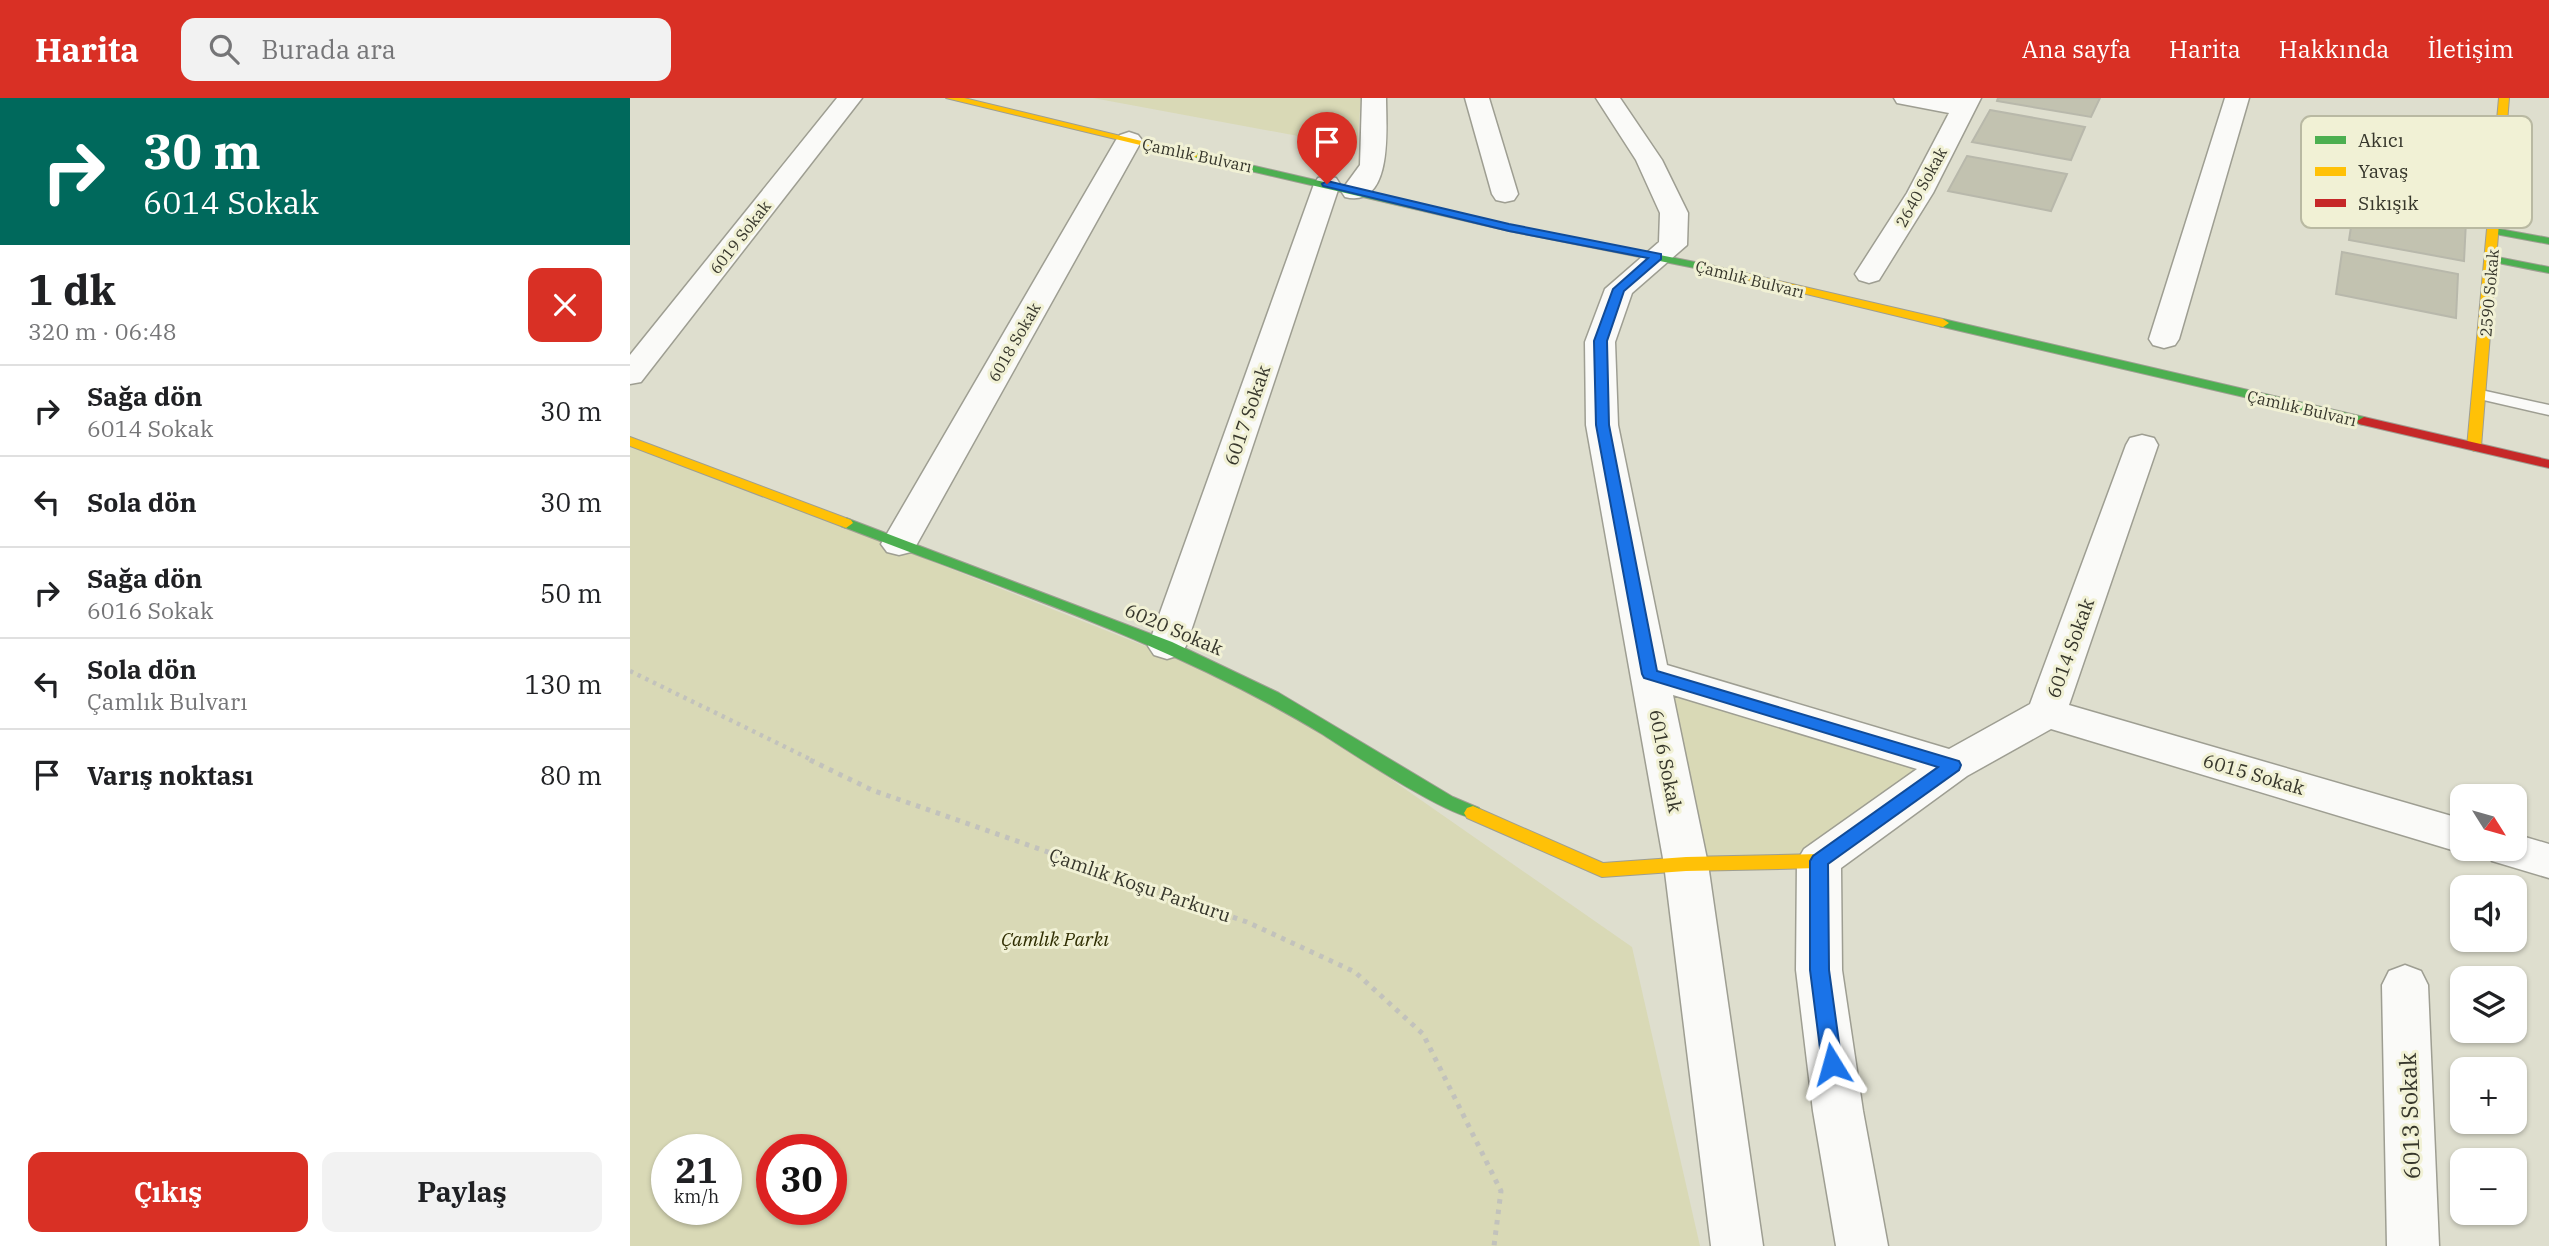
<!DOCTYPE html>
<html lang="tr">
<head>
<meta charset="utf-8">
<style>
  :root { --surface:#fff; --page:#f2f2f2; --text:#202124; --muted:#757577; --line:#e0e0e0; --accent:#d93025 }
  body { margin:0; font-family:"IBM Plex Serif",serif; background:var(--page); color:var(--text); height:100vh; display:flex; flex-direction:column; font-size:26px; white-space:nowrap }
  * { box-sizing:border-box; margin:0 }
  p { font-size:23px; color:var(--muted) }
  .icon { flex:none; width:38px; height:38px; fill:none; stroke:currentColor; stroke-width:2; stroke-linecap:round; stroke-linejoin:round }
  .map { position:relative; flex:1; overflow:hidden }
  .details { display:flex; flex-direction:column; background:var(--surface); width:630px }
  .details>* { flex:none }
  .top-card { background:#00695c; color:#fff; overflow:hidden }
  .needle { width:46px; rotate:127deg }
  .buttons { position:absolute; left:1820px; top:686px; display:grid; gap:14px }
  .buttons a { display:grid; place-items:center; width:77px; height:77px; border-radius:14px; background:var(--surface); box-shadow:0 2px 5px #0004; font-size:35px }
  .speed { position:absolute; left:21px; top:1036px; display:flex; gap:14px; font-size:35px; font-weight:700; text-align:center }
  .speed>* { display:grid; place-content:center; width:91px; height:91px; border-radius:50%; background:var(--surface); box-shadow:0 2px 5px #0004; line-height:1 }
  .speed small { font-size:18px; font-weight:400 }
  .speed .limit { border:10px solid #d22; background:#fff; color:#111 }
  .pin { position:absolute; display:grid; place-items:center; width:60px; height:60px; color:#fff; margin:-72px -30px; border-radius:50% 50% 50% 0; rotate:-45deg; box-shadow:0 0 7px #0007 }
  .pin .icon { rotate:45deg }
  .me { position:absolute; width:77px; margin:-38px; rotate:352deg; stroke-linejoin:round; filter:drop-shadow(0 0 5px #0008) }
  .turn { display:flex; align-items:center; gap:24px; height:147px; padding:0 28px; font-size:32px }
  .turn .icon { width:91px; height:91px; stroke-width:2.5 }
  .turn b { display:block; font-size:49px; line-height:60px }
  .round { display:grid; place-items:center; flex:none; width:74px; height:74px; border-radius:14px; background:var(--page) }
  .summary { display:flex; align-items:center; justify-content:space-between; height:119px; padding:0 28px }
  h1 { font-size:42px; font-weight:700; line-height:52px }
  .primary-button { display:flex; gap:14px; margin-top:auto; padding:14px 28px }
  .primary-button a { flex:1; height:80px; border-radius:14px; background:var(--accent); color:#fff; font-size:28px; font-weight:700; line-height:80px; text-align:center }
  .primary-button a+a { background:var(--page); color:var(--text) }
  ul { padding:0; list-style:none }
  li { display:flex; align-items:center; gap:21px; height:91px; padding:0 28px; border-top:2px solid var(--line) }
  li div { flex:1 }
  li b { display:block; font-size:26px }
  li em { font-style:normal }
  header { display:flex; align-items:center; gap:42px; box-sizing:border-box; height:98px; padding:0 35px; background:var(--accent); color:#fff }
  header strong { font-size:33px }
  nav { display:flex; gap:38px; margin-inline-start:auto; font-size:24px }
  .search { width:490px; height:63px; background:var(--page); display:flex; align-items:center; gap:18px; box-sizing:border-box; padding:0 24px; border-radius:14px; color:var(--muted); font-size:26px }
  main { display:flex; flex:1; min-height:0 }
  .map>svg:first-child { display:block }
  .green { fill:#d9d9b6; fill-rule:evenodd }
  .building { fill:#c2c2b0; stroke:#b8b8ab; stroke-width:2 }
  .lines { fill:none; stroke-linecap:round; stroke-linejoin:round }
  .lane-casing { stroke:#9e9e92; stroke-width:3 }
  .street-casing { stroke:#9e9e92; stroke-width:3 }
  .fast-casing { stroke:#9e9e92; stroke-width:2 }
  .slow-casing { stroke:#9e9e92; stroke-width:2 }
  .jam-casing { stroke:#9e9e92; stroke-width:2 }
  .path-far1 { stroke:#c2c2bc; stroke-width:4.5; stroke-dasharray:3.5 5; stroke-linecap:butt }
  .path { stroke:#c2c2bc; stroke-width:5; stroke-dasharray:4.5 6; stroke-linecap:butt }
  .lane { fill:#fafaf8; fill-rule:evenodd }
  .street { fill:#fafaf8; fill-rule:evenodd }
  .fast { fill:#4caf50; fill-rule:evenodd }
  .slow { fill:#ffc107; fill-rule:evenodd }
  .jam { fill:#c62828; fill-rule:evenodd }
  .route { fill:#1a73e8; stroke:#114b97; stroke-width:2 }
  .labels { text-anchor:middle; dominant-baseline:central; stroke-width:6; stroke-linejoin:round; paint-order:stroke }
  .far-street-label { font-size:16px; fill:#36362b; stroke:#f1f1d5 }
  .street-label { font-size:19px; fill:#36362b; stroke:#f1f1d5 }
  .park-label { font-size:19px; font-style:italic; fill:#2f2d00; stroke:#f1f1d5 }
  .near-street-label { font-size:23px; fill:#36362b; stroke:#f1f1d5 }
  .key { fill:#f1f1d5; stroke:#b9b9a2; stroke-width:2 }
  .key-label { font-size:19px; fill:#36362b }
</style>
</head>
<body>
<header>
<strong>Harita</strong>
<div class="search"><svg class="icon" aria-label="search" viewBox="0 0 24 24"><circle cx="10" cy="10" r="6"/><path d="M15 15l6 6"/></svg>Burada ara</div>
<nav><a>Ana sayfa</a><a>Harita</a><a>Hakkında</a><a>İletişim</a></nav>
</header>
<main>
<section class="details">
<div class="top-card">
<div class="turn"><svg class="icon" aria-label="right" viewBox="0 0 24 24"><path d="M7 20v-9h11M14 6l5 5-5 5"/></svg><div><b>30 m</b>6014 Sokak</div></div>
</div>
<div class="summary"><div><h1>1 dk</h1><p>320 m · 06:48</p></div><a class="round" style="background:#d93025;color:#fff"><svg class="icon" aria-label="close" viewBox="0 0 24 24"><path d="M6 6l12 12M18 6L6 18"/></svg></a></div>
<ul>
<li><svg class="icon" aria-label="right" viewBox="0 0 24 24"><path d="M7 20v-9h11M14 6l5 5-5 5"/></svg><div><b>Sağa dön</b><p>6014 Sokak</p></div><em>30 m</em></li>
<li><svg class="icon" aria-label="left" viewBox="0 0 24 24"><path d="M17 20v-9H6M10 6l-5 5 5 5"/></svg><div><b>Sola dön</b></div><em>30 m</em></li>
<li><svg class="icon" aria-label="right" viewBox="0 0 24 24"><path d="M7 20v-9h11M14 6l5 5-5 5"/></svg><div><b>Sağa dön</b><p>6016 Sokak</p></div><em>50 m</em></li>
<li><svg class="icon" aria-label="left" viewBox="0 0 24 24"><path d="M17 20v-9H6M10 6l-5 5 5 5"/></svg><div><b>Sola dön</b><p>Çamlık Bulvarı</p></div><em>130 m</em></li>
<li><svg class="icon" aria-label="arrive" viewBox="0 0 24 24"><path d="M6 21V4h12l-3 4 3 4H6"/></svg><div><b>Varış noktası</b></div><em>80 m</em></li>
</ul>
<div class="primary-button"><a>Çıkış</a><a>Paylaş</a></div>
</section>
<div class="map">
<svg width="1919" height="1148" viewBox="0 0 1919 1148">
  <rect width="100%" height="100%" fill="#dedece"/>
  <path class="green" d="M463,0H731L727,49Z
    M0,343L643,599L1002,849L1070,1148H0ZM37,1052H96V1111H37ZM142,1052H201V1111H142Z
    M1020,576L1323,667L1189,763L1056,766Z"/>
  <path class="building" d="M1368,0H1470L1461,19L1367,3Z
    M1360,12L1455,29L1441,62L1342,44Z
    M1337,58L1437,76L1421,113L1318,93Z
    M1725,103L1836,123L1834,163L1719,142Z
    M1712,154L1828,176L1826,220L1706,196Z"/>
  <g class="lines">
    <g class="lane-casing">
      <path id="lane" d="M1851,292L1919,307V317L1845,300L1843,297L1845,294Z"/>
    </g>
    <g class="street-casing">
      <path id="street" d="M207,0H232L11,284L0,286V257Z
        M732,0H756C756,28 764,111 715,99L711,93L730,67Z
        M835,0H859L888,96L884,102L875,104L866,102L862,96Z
        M966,0H990L1032,62L1058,115L1057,147L1002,195L985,244L988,327L1037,567L1319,651L1400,606L1496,347L1500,340L1512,337L1524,340L1528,347L1439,607L1832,721V751H1844L1832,755L1421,631L1337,678L1211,770L1212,872L1233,1013L1258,1148H1206L1183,1013L1166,872L1167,763L1174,751L1287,671L1043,597L1078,766L1133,1148H1081L1034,766L956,327L955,244L975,191L1029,144L1030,115L1006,62Z
        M1264,0H1351L1303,95L1249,182L1239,185L1229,182L1225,176L1277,95L1319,15L1267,5Z
        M1595,0H1619L1549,241L1545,247L1534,250L1523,247L1519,241Z
        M499,34L508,37L512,42L287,446L281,454L269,457L257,454L251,446L486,42L490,37Z
        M697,78L706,80L710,86L556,548L550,557L537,561L524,557L518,548L684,86L688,80Z
        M1885,736L1919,746V780L1862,763L1856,751H1885Z
        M1775,867L1791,873L1798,887L1809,1148H1757L1752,887L1759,873Z"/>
    </g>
    <g class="fast-casing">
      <path id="fast" d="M564,54L879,127L1080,167L1086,170L1080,173L879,133L560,59L559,57Z
        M1864,130L1919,140V146L1860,135L1858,133Z
        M1862,158L1919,169V175L1858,163L1856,161Z
        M1313,221L1734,319L1741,323L1734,327L1309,228L1307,225Z
        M216,420L542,544L649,595L823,699L849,710L852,715L849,720C828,726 716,651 692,636C542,545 374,491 211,428L209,425Z"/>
    </g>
    <g class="slow-casing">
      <path id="slow" d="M316,0H334L569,57L564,60Z
        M1869,0H1879L1851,349L1844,353L1837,349Z
        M1080,167L1313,221L1319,225L1313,229L1076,172L1074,170Z
        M0,339L221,422L223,425L216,430L211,428L0,348Z
        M843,708L973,765L1056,759L1189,756L1195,758L1198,763L1195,768L1189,770L1056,773L972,779L837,720L834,715L837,710Z"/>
    </g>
    <g class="jam-casing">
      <path id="jam" d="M1734,319L1919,362V370L1729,326L1727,323Z"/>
    </g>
    <path class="path-far1" d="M0,573L184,663"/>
    <path class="path" d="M180,662L242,692L617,824L725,874L793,936L871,1093L864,1148"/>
    <use href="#lane" class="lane"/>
    <use href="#street" class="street"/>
    <use href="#fast" class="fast"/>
    <use href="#slow" class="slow"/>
    <use href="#jam" class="jam"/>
  </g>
  <path class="route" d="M697,83L879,126L1031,156V161L994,193L977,243L979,327L1027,573L1329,663L1331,667L1329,672L1198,766L1199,872L1212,966L1209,972L1202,975L1195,972L1192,966L1180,872V763L1183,758L1308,669L1014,580L1012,576L966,327L964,243L983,191L1018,160L879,133L693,88L692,86Z"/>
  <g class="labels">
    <g class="far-street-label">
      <text transform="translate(567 57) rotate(12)">Çamlık Bulvarı</text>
      <text transform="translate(1291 89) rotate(-61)">2640 Sokak</text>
      <text transform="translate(110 139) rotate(-52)">6019 Sokak</text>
      <text transform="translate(1120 181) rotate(14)">Çamlık Bulvarı</text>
      <text transform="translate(1859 195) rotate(-85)">2590 Sokak</text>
      <text transform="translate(384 244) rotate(-60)">6018 Sokak</text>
      <text transform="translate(1672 310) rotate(13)">Çamlık Bulvarı</text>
    </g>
    <g class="street-label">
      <text transform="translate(617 317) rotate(-71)">6017 Sokak</text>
      <text transform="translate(544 531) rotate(23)">6020 Sokak</text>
      <text transform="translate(1440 550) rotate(-70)">6014 Sokak</text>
      <text transform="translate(1036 663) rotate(79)">6016 Sokak</text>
      <text transform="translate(1624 676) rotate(16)">6015 Sokak</text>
      <text transform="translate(510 787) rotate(19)">Çamlık Koşu Parkuru</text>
    </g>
    <g class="park-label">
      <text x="425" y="841">Çamlık Parkı</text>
    </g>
    <g class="near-street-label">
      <text transform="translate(1779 1018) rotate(-92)">6013 Sokak</text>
    </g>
  </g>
  <rect x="1671" y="18" width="231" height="112" rx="10" class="key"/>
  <rect x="1685" y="38" width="31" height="8" fill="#4caf50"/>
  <rect x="1685" y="69" width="31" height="9" fill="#ffc107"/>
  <rect x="1685" y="101" width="31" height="8" fill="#c62828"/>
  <g class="key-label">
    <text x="1728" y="49">Akıcı</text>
    <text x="1728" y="80">Yavaş</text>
    <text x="1728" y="112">Sıkışık</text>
  </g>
</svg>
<div class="buttons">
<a><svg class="needle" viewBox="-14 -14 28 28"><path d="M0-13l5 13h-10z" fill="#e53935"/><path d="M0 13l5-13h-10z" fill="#757577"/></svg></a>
<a><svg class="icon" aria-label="sound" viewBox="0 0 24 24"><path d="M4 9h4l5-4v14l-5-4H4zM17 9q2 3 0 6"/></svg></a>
<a><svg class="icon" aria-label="layers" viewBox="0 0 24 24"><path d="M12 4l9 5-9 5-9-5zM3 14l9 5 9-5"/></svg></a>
<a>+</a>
<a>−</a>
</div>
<div class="speed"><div>21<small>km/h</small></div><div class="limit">30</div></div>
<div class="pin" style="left:697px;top:86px;background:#d93025"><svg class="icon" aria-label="arrive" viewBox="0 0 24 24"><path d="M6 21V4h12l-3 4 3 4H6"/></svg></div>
<svg class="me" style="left:1202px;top:966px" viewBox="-20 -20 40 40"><path d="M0-17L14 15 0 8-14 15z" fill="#1a73e8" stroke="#fff" stroke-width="4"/></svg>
</div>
</main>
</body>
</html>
